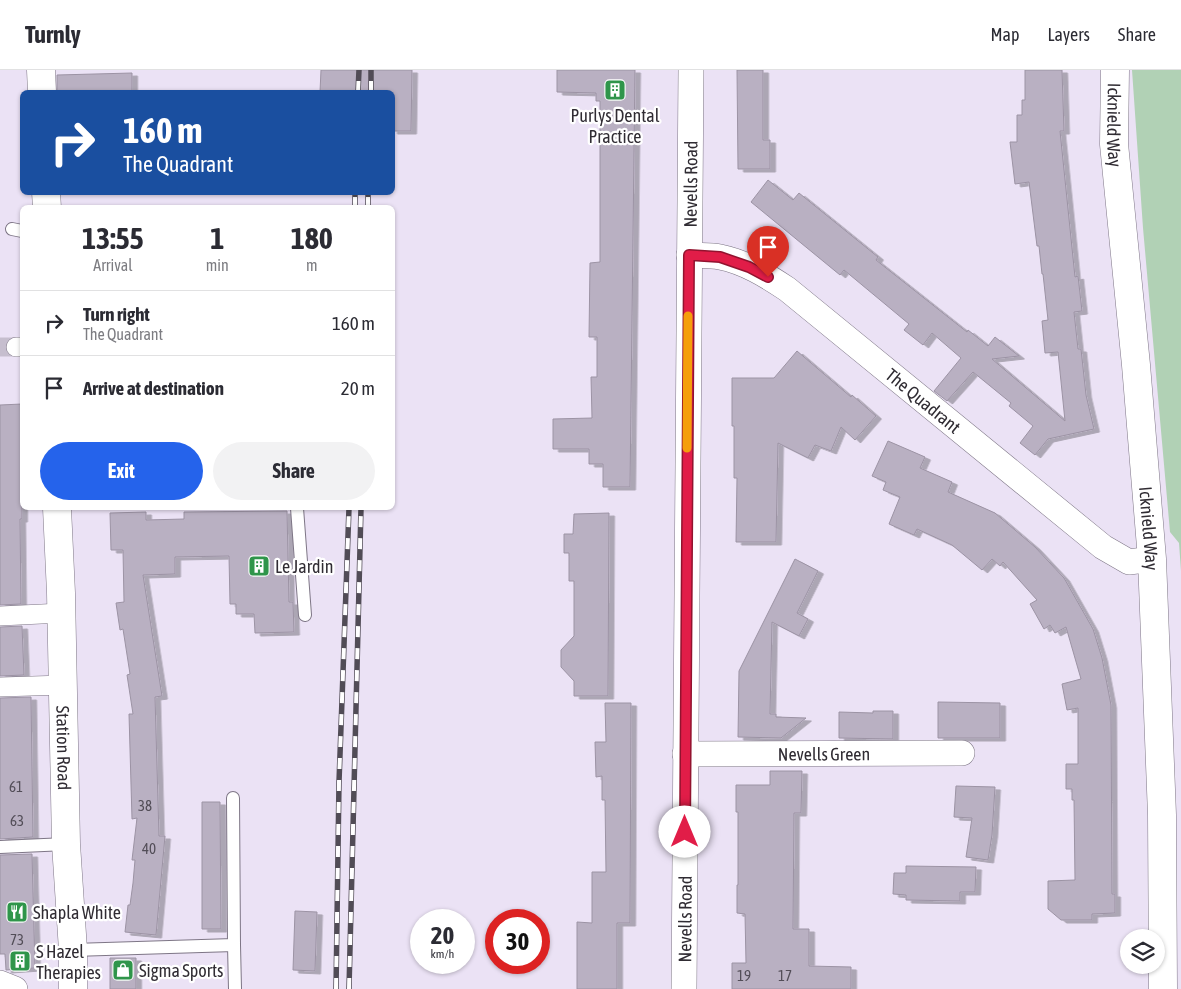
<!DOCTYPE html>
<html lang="en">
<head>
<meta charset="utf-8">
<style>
  :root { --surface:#fff; --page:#f2f2f3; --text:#2b2b33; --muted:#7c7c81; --line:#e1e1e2; --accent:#2563eb }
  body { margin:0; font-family:"Asap Condensed",sans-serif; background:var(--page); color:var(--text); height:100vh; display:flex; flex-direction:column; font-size:19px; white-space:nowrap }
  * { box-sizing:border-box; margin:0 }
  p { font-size:16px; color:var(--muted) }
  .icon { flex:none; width:28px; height:28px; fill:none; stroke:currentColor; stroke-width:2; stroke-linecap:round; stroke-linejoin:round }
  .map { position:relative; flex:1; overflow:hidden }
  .side { position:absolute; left:20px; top:135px; width:375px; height:305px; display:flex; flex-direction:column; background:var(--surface); border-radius:8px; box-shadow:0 1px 4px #0004 }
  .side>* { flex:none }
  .banner { position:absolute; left:20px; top:20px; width:375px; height:105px; border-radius:8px; box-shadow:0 1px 4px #0004; background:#1a4fa0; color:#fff; overflow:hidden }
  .tools { position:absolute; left:1120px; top:859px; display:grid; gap:10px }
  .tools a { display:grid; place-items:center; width:45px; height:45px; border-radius:50%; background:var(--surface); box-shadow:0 1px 4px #0004; font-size:25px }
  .speed { position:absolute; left:410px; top:839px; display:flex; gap:10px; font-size:25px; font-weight:700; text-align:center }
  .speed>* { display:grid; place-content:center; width:65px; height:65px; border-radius:50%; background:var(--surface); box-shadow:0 1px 4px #0004; line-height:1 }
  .speed small { font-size:12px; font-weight:400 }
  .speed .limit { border:8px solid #d22; background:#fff; color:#111 }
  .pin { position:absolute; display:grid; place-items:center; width:42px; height:42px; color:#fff; margin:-51px -21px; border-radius:50% 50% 50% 0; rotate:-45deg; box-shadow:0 0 5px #0007 }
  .pin .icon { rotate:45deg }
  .me { position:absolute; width:55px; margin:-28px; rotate:0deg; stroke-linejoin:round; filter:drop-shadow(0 0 4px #0008) }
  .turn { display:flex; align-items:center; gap:18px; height:105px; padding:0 20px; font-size:22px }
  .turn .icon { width:65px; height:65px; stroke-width:2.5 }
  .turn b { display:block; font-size:35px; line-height:42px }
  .eta { display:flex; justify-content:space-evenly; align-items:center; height:85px; text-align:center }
  .eta b { font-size:30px; font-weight:700; line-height:35px }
  .primary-button { display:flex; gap:10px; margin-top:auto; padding:10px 20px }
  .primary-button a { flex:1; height:58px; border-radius:30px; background:var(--accent); color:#fff; font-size:20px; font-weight:700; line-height:58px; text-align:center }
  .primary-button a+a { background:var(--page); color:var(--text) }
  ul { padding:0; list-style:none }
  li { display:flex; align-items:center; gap:15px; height:65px; padding:0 20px; border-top:1px solid var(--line) }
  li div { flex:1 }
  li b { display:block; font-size:19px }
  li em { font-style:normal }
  header { display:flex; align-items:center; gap:30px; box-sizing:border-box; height:70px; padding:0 25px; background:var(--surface); border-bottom:1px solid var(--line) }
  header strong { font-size:24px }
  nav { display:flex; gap:28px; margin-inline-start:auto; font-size:18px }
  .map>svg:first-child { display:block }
  .green { fill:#b1d1b5 }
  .building { fill:#b9b0c2; stroke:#9c93a4; filter:url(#shadow) }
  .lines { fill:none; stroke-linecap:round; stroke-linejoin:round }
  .pedestrian-tunnel { stroke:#c6bece; stroke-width:19; stroke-dasharray:19 9; stroke-linecap:butt }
  .service-casing { stroke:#7e7686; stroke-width:14 }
  .pedestrian-casing { stroke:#7e7686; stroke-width:20 }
  .minor-casing { stroke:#7e7686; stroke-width:26 }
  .tertiary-casing { stroke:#7e7686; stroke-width:29 }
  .service { stroke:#fff; stroke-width:12 }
  .pedestrian { stroke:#fff; stroke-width:19 }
  .minor { stroke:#fff; stroke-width:25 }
  .tertiary { stroke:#fff; stroke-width:28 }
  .rail-casing { stroke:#514c56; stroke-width:5.5 }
  .rail { stroke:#fff; stroke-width:4; stroke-dasharray:11; stroke-linecap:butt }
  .route-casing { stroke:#92132f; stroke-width:12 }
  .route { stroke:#e11d48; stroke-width:9 }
  .slow { stroke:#f59e0b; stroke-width:9 }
  .labels { text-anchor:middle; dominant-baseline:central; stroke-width:4.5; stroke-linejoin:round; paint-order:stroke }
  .number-label { font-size:15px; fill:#524d57 }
  .poi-label { font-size:18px; fill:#302c33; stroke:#fff; text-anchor:start }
  .street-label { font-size:18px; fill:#302c33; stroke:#fff }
</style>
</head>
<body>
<header>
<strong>Turnly</strong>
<nav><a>Map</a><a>Layers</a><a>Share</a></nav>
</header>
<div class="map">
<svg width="1181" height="919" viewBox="0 0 1181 919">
  <defs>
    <filter id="shadow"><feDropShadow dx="5.5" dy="3" stdDeviation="0" flood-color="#0004"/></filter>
  </defs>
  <rect width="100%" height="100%" fill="#ebe2f5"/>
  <path class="green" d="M1132,0H1181V501L1179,473L1170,462L1143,158Z"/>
  <path class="building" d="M321,0H412L411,61H392V22H320Z
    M557,0H635L630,417H603V394H589V379H553V349L592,348L591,307H597V267H589L590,193L600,192V31H596V23L557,22Z
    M737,0H763V70H770V99H738Z
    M1025,0H1062L1064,61H1060L1075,207L1078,206L1082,241L1074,242L1078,279H1081L1086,325L1094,359L1048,369L1035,385L1020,373L1033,356L1009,336L1011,333L973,302L947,331L934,321L961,288L932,263L923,275L904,260L909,254L844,200L840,205L751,132L768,110L793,130L799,123L878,187L876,190L967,262L968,260L988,276L995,267L1019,286L992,289L1065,351L1058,282L1045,283L1042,251L1048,250L1043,204H1042L1039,176H1037L1029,112L1015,114L1010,72H1017V45H1022V30H1025Z
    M132,3V22H57V5Z
    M797,281L851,327L852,325L876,346L855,370L841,357L831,381L815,375L808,388L778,373L776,472H736L737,408H734V356H732V308H774Z
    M22,334V449H20L21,534L0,535V335Z
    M888,371L925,387L920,398L952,412L948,422L995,443L1035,477L1064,508L1093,559L1102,588L1111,635L1112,824H1115V843L1092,844V850H1061L1048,839V811L1075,810L1074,730H1072V719H1066V694H1078V638L1067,640L1062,614L1081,609L1066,557L1055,563L1050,555L1044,559L1030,534L1037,530L1003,492L1000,496L992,489L982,500L952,475L917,459L914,465L889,454L900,427L883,420L886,412L872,406Z
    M287,441L289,532H293L294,562L255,563L254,544H236V534H230L229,486L175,487V504L143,505L162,626L155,627L159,766H165L156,865L125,862L128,835H130L133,813L135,790H132L137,748L132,749L129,644H133L127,605L130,604L123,559L120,560L116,533L124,532L123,480H111L110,443L146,442V450L184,449V442Z
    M609,443L608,626H574V611L561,597V580L574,566V511H569V483H564V464H573L574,444Z
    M795,489L818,501L797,543L808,549L799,566L772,552L770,644H776V647L806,648L781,668L738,667L739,601Z
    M22,556L24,605L0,606V557Z
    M31,627L33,767L0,769V628Z
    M938,632L1000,633V668H938Z
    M605,633H631L630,853H617V919H577V852L592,853V802H606L605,730H602V706L596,707L595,672H606Z
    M873,641H893V669L839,668V642L873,643Z
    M770,701H802L801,743H794L793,859H809V896L851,897V919H732V893H746L745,844L737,843V815H738V742H736V715H770Z
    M956,716L995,717L992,765L988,790L966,787L972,748L954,747Z
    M202,732H220L221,859H202Z
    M32,784L35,898L6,900L5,884H0V785Z
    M906,796L976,797L975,822H960V831L906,830V825L893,824L894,803H906Z
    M295,841L317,842L315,901L293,900Z
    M110,888H136V919H110Z"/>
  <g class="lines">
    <path class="pedestrian-tunnel" d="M0,277H16"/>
    <g class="service-casing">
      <path id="service" d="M12,159L22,161
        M297,438L305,545
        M0,777L66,774
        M234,875L235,919
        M73,880L234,875L233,728"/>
    </g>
    <g class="pedestrian-casing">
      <path id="pedestrian" d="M16,277H22
        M0,546L62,543
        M0,617L64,615"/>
    </g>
    <g class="minor-casing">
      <g id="minor">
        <path id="s1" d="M689,185C699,186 710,185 720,187C745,192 766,205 787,219L1103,477L1129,492L1152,489"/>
        <path id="s2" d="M685,684L962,683"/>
        <path d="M0,913L15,919"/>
        <path id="s3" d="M684,919L691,0"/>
      </g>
    </g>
    <g class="tertiary-casing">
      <g id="tertiary">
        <path d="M41,0L42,22"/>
        <path id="s4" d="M1115,0L1114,74L1136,295L1152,489L1162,745L1163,919"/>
        <path d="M46,122L47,138"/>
        <path id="s5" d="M57,438L61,523L66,774L73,880V919"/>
      </g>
    </g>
    <use href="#service" class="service"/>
    <use href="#pedestrian" class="pedestrian"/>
    <use href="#minor" class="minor"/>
    <use href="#tertiary" class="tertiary"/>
    <g class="rail-casing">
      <path id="rail" d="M358,22L359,0
        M371,22V0
        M355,138V122
        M368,138V122
        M336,919L339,712L349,438
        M349,919L361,438"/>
    </g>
    <use href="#rail" class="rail"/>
  </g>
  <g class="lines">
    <g class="route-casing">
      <path id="route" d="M685,762L689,185L720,187L749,197L768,207"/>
    </g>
    <use href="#route" class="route"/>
    <path class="slow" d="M687,378L688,246"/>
  </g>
  <defs>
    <g id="building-square" transform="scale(1.125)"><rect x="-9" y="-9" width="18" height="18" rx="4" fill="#2f954a" stroke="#fff"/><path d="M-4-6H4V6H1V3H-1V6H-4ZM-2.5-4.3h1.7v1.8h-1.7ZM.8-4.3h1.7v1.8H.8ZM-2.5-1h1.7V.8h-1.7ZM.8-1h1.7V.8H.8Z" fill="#fff"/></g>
    <g id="restaurant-square" transform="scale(1.125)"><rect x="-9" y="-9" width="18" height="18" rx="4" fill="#2f954a" stroke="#fff"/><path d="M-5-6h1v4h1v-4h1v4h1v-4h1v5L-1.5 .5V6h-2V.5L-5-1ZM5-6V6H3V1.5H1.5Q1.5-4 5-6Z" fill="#fff"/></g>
    <g id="shop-square" transform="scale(1.125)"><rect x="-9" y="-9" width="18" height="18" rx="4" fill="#2f954a" stroke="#fff"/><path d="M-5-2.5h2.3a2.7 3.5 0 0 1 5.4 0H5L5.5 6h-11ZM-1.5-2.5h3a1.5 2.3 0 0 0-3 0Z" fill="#fff"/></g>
  </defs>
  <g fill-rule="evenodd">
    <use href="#building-square" x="615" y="20"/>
    <use href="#building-square" x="259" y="496"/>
    <use href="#restaurant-square" x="17" y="842"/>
    <use href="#building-square" x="20" y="891"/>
    <use href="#shop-square" x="123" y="900"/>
  </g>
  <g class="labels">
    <g class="number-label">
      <text x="16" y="716">61</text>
      <text x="145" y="735">38</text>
      <text x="17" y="750">63</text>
      <text x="149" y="778">40</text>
      <text x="17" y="869">73</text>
      <text x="744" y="905">19</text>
      <text x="785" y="905">17</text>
    </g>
    <g class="poi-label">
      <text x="615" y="45" text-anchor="middle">Purlys Dental<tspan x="615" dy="21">Practice</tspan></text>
      <text x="275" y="496">Le Jardin</text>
      <text x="33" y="842">Shapla White</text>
      <text x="36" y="881">S Hazel<tspan x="36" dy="21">Therapies</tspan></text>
      <text x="139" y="900">Sigma Sports</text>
    </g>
    <g class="street-label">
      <text stroke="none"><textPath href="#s4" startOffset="55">Icknield Way</textPath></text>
      <text stroke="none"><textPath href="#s3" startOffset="805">Nevells Road</textPath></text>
      <text stroke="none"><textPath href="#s1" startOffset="282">The Quadrant</textPath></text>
      <text stroke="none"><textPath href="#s4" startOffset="460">Icknield Way</textPath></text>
      <text stroke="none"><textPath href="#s5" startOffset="240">Station Road</textPath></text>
      <text stroke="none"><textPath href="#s2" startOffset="139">Nevells Green</textPath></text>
      <text stroke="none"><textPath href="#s3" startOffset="70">Nevells Road</textPath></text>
    </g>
  </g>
</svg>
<div class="tools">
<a><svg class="icon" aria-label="layers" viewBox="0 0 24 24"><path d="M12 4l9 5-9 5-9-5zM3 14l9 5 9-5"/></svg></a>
</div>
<div class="speed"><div>20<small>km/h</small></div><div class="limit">30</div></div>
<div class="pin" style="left:768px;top:207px;background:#d93025"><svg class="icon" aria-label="arrive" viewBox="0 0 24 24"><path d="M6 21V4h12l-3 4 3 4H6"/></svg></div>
<svg class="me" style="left:685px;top:762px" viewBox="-20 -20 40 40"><circle r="19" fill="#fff"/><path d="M0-13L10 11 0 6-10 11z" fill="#e11d48"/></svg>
<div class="banner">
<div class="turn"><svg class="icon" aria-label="right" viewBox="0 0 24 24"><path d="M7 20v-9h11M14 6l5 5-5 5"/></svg><div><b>160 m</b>The Quadrant</div></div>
</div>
<section class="side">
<div class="eta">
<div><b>13:55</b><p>Arrival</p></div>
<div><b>1</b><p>min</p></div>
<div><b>180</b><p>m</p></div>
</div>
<ul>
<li><svg class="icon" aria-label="right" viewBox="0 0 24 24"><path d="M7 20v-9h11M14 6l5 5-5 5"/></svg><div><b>Turn right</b><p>The Quadrant</p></div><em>160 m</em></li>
<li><svg class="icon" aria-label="arrive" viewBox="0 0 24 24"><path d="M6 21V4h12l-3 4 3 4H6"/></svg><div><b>Arrive at destination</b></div><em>20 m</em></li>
</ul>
<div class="primary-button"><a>Exit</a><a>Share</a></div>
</section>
</div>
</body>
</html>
